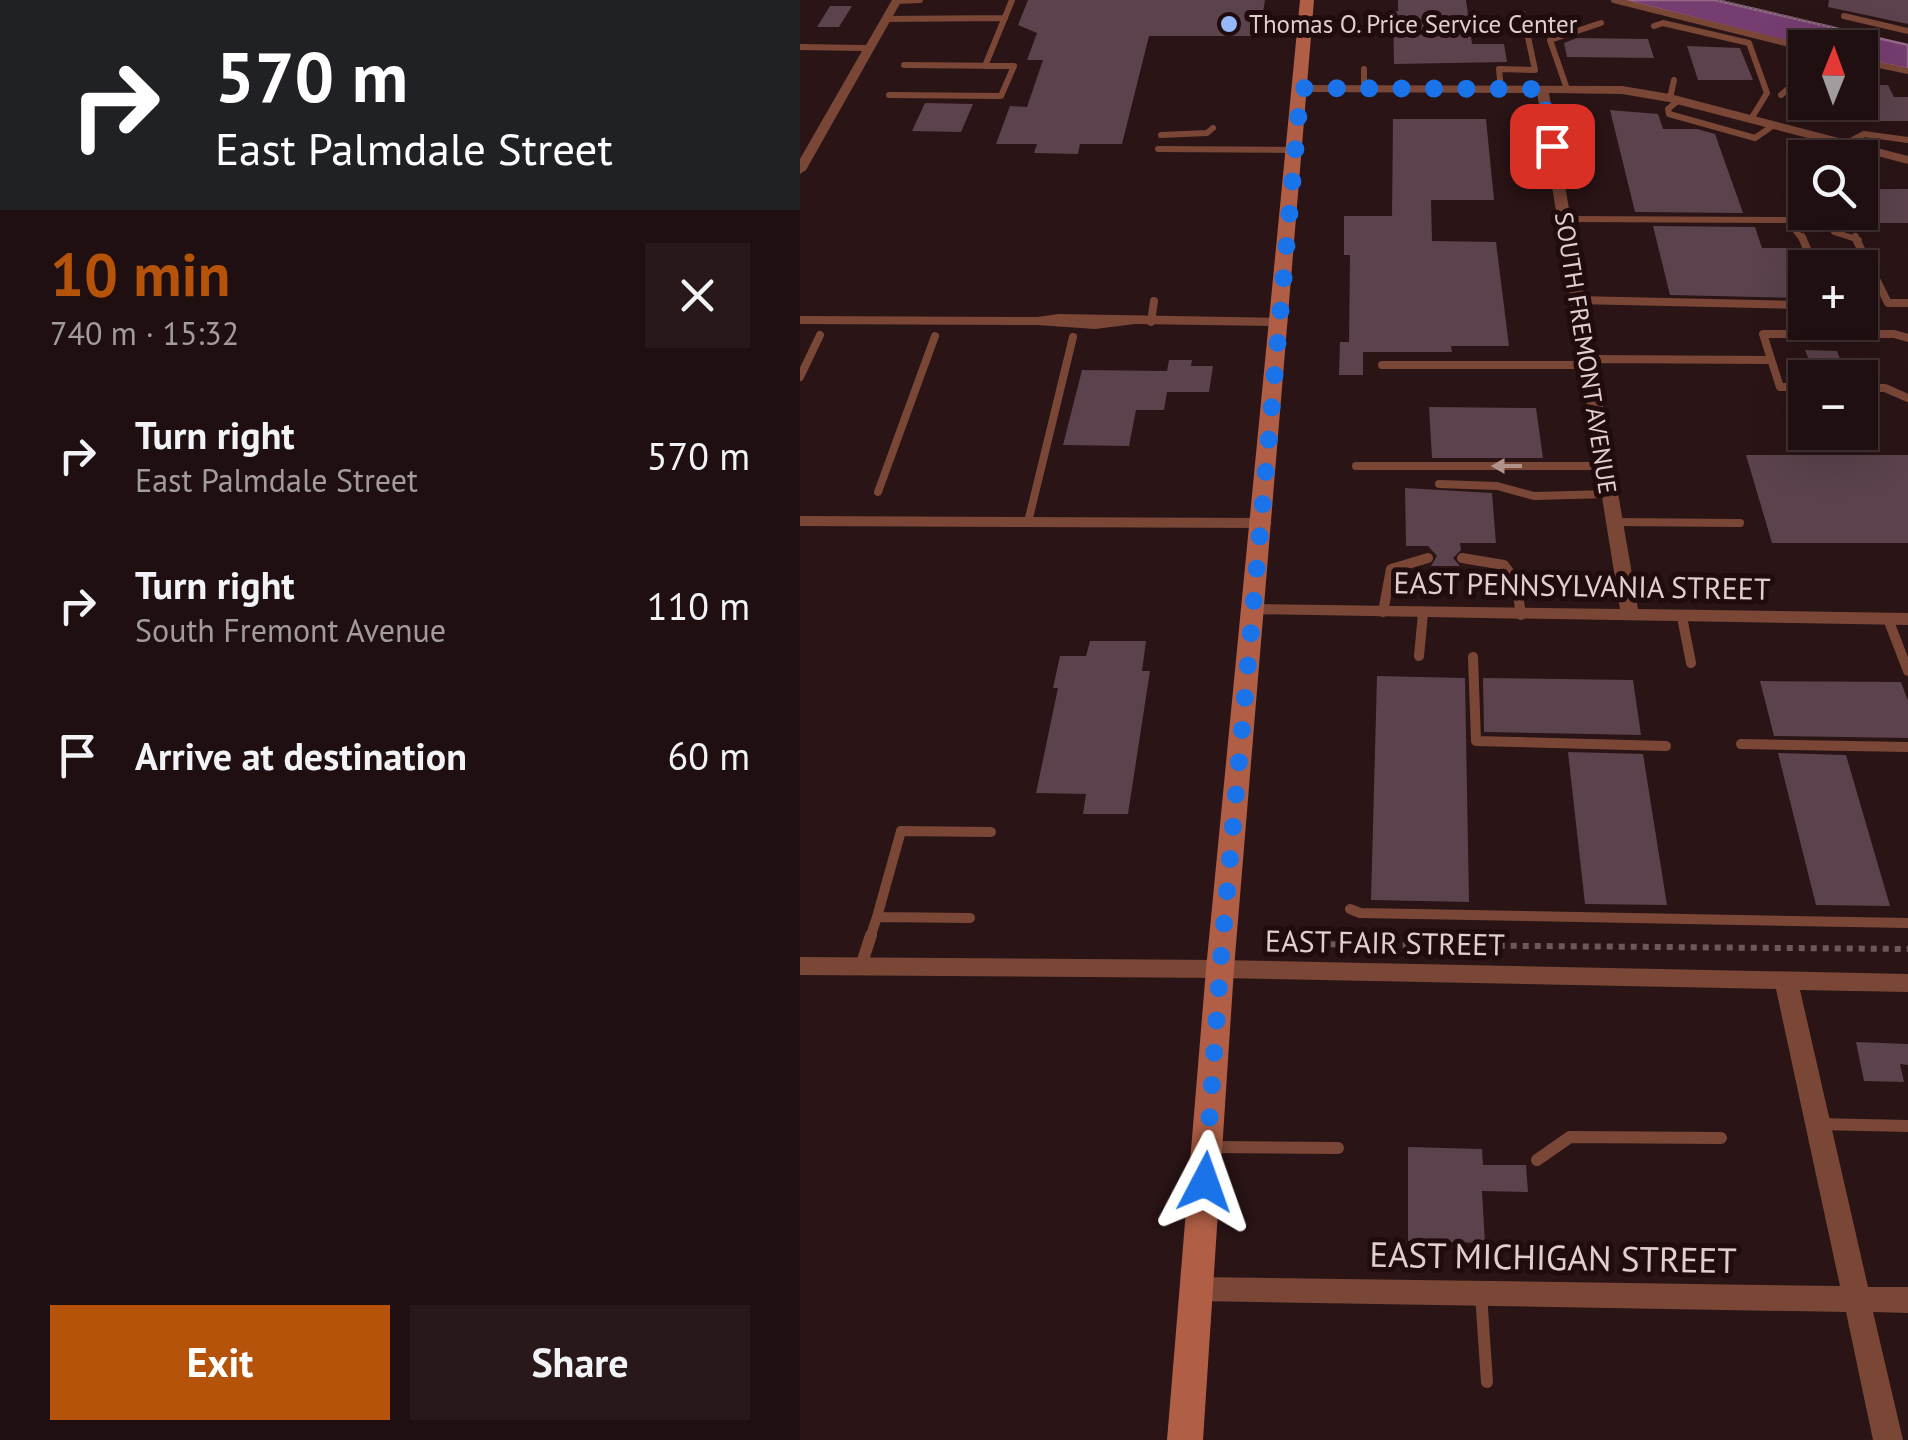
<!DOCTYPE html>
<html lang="en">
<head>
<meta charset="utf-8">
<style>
  :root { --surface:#200f10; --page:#281819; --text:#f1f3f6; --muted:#a29c9f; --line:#3d2f30; --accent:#b45309 }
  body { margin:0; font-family:"PT Sans",sans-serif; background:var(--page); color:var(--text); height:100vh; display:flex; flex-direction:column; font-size:38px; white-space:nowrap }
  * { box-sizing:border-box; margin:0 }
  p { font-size:32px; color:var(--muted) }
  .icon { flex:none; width:55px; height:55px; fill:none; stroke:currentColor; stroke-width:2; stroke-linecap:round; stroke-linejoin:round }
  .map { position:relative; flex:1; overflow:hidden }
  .sheet { display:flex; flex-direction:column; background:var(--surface); width:800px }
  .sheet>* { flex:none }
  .guide { background:#202124; color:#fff; overflow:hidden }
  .needle { width:65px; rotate:1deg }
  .buttons { position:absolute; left:988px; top:30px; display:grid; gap:20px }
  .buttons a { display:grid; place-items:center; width:90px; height:90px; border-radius:0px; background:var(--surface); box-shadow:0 10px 40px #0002,0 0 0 2px var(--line); font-size:50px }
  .pin { position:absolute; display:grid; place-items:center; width:85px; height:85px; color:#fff; margin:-42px; border-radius:20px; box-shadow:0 5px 15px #0006 }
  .me { position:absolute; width:110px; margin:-55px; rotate:4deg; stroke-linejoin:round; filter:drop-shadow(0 0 8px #0008) }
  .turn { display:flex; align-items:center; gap:35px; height:210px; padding:0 50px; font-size:45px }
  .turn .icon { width:130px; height:130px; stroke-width:2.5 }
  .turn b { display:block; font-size:70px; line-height:85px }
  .round { display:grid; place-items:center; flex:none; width:105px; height:105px; border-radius:0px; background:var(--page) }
  .head { display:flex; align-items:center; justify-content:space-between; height:170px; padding:0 50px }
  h1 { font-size:60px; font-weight:800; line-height:75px; color:var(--accent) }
  .primary-button { display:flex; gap:20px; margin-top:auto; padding:20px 50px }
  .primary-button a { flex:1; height:115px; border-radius:0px; background:var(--accent); color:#fff; font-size:40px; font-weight:800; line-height:115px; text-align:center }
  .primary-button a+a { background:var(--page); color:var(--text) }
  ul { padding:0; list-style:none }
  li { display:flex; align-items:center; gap:30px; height:150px; padding:0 50px }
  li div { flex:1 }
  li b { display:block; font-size:38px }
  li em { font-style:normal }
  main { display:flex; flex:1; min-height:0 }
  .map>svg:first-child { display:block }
  .water { fill:#763d70; stroke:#96698c; stroke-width:2.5 }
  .building { fill:#5b424c }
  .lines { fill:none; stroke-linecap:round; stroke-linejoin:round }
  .path-far1 { stroke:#6c5859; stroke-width:2.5; stroke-dasharray:2.5 2.5; stroke-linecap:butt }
  .path { stroke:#6c5859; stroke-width:6; stroke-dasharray:6 6; stroke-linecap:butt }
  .service-far3 { stroke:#7a4737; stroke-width:6 }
  .service-far2 { stroke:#7a4737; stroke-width:8 }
  .service-far1 { stroke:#7a4737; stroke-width:10 }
  .service { stroke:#7a4737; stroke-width:12 }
  .minor { fill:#7a4737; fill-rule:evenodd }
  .secondary { fill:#b05e45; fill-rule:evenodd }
  .oneway { fill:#b2928b }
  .route { stroke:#1a73e8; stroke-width:18; stroke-dasharray:0 32.4 }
  .poi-dot { fill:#96b6fd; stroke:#200b0d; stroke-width:4 }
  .labels { text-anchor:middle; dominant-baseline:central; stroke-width:10; stroke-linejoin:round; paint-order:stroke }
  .far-poi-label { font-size:25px; fill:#dfcfcf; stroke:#200b0d; text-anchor:start }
  .far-street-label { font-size:25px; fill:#dfcfcf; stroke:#200b0d }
  .street-label { font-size:30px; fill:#dfcfcf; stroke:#200b0d }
  .near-street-label { font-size:35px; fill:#dfcfcf; stroke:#200b0d }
</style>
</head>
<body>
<main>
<section class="sheet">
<div class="guide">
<div class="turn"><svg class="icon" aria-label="right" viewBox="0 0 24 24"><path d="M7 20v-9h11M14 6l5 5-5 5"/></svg><div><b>570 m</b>East Palmdale Street</div></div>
</div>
<div class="head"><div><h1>10 min</h1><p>740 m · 15:32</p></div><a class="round"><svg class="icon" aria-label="close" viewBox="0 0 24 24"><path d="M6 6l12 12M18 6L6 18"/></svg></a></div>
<ul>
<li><svg class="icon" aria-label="right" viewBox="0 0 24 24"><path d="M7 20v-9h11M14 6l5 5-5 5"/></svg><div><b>Turn right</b><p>East Palmdale Street</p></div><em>570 m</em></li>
<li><svg class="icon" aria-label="right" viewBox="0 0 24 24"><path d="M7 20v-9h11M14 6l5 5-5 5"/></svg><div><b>Turn right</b><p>South Fremont Avenue</p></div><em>110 m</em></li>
<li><svg class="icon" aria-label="arrive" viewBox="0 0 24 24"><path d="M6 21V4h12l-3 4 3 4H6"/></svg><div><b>Arrive at destination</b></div><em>60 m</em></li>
</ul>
<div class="primary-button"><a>Exit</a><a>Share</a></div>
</section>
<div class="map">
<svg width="1108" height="1440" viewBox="0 0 1108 1440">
  <rect width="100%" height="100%" fill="#2a1416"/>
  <path class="water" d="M823,0H915L1108,45V69L1060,59V48L1007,47Z"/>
  <path class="building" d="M228,0H465L459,36H349L322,144H280L278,154L234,153L237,144H196L210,106L227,107L243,60H227L237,33L218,25Z
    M598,0H666L672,44H704L707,62L594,64L593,12L598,11Z
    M1029,0H1108V24L1028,7Z
    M30,6H52L39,27H17Z
    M777,38L848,39L854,58L767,57L764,43Z
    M887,46L940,48L953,80H898Z
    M1060,85H1088L1094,97H1108V121H1060Z
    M125,103L173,104L161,132L112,131Z
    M810,110L858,114L863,129H897L915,134L943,213L835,212Z
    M593,119H686L694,200H631L632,241L696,242L709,346H651L652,352H563V375H539L540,342H549L550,255H544V216H592Z
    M1060,189H1108V223H1060Z
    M853,226L955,227L962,248H992L1005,285V298L870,295Z
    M1005,350L1037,351L1047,376H1015Z
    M369,360H392L391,366H413L409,392H367L364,410H336L329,446L263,445L282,370L367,371Z
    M629,407L736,408L743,458H632Z
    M946,455H1108V543H972Z
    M605,488L692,493L696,543H660L661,550L653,558L660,566H631L637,556L628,546H606Z
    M290,641H346L342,671H350L328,814H283L286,794L236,793L258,688H253L260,656H286Z
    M577,676L665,678L669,902L571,900Z
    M683,678L833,680L841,735L684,732Z
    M960,681L1101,682L1108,701V738L974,736Z
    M768,752L843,754L867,905L785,904Z
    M978,753L1046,755L1090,906L1016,905Z
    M1056,1042L1108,1044V1065L1100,1064L1104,1082L1064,1081Z
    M608,1147L682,1149L683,1165H726L728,1192L682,1191L685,1243L608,1241Z"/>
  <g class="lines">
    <path class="path-far1" d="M918,0L1032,27"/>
    <path class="path" d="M471,947L488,944L1108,949"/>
    <path class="service-far3" d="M814,0L1005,48
      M97,1L120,0
      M1044,16L1108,31
      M86,19L205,18
      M854,26L863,23L949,43L967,93L951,119
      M1060,61L1108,71
      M185,66L212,0
      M564,69V88
      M701,89L699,69L735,70L723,14
      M767,89L750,40L801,23
      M89,95L201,96L214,66L104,65
      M981,95L997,81V70L1005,66
      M870,98L874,80
      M879,100L868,109L869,114L955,138L974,125
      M361,135L407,133L413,128
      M1045,144L1064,134L1108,140
      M358,149L496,150
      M1006,158L1027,139
      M1026,212L1034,232L1059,240
      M764,219L987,220L1003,240"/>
    <path class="service-far2" d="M1002,237L1015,268
      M1055,237L1088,303H1108
      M777,300L1005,305
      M351,322L354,301
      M787,359L971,360
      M582,365H788
      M0,377L20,335
      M1005,387H980L963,334H1094L1108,338
      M1060,388H1085L1108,398
      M556,466H805
      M639,484L697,486L734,496L809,494
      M78,492L135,336
      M228,522L273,337
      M814,522L940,523"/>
    <path class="service-far1" d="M662,558L704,565L716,581L721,615
      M583,612L591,569L628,558
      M882,617L891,663
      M1088,619L1108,671
      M619,656L623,613
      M673,657L676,741L866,746
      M941,744L1108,747
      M550,909L560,913L1108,923
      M170,918L77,917L101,831L191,832
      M70,938L77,917"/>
    <path class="service" d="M61,966L71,935
      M1019,1124L1108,1126
      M409,1147L538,1148
      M737,1160L770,1137L921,1138
      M681,1294L687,1382"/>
    <path class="minor" d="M92,0H102L6,170L0,174V159L62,51L0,50V44L66,45Z
      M497,85L822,86L870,94L1108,156V164L869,102L822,94L749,93L838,609L1108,613V625L448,614L446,610L448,606L455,604L820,609L737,93L501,92L495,88Z
      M259,314L481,318L488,322L481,326L335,324L295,329L237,325L0,324V316L237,317Z
      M0,516L463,518L472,523L463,528L0,526Z
      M0,957L420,960L1108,974V992L1000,990L1068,1287H1108V1313L1073,1312L1103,1440H1073L1046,1312L397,1301L387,1298L383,1289L387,1280L397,1277L1040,1286L976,989L420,978L0,975Z"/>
    <path class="secondary" d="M500,0H514L434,969L403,1440H367L406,969Z"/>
  </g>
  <defs><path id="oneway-solid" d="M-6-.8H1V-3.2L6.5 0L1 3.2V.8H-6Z" transform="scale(2.5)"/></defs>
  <use class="oneway" href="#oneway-solid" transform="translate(707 466) rotate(-180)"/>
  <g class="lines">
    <path class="route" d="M405,1182L421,957L501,88L742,89L752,146"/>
  </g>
  <circle class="poi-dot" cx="429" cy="24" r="10"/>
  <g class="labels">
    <g class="far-poi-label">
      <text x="449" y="24">Thomas O. Price Service Center</text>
    </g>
    <g class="far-street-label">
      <text transform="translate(786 353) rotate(81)">SOUTH FREMONT AVENUE</text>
    </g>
    <g class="street-label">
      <text transform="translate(782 585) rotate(1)">EAST PENNSYLVANIA STREET</text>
      <text transform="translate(585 942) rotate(1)">EAST FAIR STREET</text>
    </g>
    <g class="near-street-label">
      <text transform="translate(753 1257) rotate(1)">EAST MICHIGAN STREET</text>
    </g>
  </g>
</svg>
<div class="buttons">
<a><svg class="needle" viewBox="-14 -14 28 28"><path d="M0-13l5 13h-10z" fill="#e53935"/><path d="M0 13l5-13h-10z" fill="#a29c9f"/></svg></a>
<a><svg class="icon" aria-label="search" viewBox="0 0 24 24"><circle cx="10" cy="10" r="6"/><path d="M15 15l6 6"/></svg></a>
<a>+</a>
<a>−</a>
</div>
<div class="pin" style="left:752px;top:146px;background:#d93025"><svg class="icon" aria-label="arrive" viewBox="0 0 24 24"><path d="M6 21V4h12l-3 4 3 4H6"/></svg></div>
<svg class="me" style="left:405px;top:1182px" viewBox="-20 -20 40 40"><path d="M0-17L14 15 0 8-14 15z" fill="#1a73e8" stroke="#fff" stroke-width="4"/></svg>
</div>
</main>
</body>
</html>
